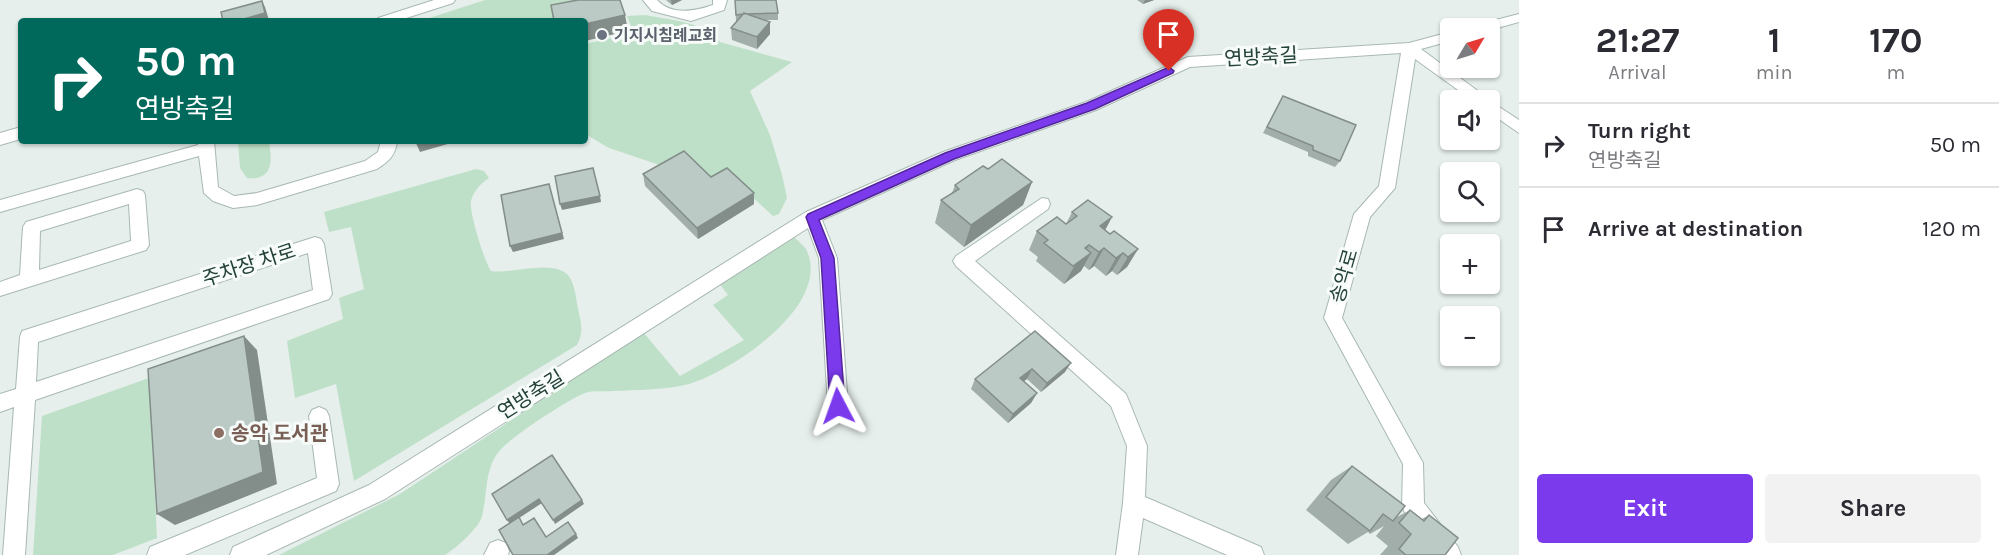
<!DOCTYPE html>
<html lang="en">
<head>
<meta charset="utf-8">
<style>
  :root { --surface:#fff; --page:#f2f2f3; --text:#2b2b33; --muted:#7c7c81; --line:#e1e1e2; --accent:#7c3aed }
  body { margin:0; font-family:Karla,"Noto Sans KR",sans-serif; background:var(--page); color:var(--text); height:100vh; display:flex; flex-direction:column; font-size:22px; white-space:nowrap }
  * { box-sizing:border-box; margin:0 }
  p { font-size:20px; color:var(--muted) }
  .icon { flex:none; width:33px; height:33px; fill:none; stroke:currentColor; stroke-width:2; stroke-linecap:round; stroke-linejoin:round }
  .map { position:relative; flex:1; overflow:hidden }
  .details { display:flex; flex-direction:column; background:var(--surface); width:480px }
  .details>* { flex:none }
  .hud { position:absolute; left:18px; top:18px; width:570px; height:126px; border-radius:6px; box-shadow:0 2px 4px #0004; background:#00695c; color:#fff; overflow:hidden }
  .needle { width:39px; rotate:52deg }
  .tools { position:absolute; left:1440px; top:18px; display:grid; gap:12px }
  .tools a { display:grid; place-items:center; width:60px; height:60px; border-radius:6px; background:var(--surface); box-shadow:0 2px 4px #0004; font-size:30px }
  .pin { position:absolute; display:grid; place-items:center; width:51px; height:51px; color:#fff; margin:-62px -26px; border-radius:50% 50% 50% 0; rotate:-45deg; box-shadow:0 0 6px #0007 }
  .pin .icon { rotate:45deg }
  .me { position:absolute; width:66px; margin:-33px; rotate:356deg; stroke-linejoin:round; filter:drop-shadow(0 0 4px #0008) }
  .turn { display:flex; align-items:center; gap:21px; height:126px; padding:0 18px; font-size:27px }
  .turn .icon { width:78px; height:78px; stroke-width:2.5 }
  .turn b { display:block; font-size:42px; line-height:51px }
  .eta { display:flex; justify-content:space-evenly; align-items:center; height:102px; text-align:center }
  .eta b { font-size:36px; font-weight:700; line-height:42px }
  .cta { display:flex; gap:12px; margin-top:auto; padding:12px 18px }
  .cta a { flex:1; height:69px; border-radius:6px; background:var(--accent); color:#fff; font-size:24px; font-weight:700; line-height:69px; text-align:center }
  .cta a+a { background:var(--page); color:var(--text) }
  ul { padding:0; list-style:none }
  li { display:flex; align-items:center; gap:18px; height:84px; padding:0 18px; border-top:2px solid var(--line) }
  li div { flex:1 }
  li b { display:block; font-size:22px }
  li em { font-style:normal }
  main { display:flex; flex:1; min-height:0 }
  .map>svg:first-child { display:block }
  .green { fill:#bfe0c8 }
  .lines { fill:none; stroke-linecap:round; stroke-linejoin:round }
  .minor-casing { stroke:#a8b8b2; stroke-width:2 }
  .minor { fill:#fff; fill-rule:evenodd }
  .wall { fill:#a1aea9 }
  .shaded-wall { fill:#838d89 }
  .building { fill:#bbcac4; stroke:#838d89; stroke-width:1.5 }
  .route { fill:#7c3aed; stroke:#51269a; stroke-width:1.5 }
  .worship-dot { fill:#6b7280; stroke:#f7fbf9; stroke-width:2 }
  .education-dot { fill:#8d6e63; stroke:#f7fbf9; stroke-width:2 }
  .labels { text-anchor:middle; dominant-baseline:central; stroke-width:6; stroke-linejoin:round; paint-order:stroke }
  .far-worship-label { font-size:16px; font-weight:bold; fill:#5b616d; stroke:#f7fbf9; text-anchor:start }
  .street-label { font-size:20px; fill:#24423a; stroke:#f7fbf9 }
  .education-label { font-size:20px; font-weight:bold; fill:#785e54; stroke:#f7fbf9; text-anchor:start }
</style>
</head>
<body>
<main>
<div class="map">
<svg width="1519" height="555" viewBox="0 0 1519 555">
  <rect width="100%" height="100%" fill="#e6efeb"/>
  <path class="green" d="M485,0H613L615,7L550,21H420Z
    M646,15C669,20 707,22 720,42L792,62L750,91L770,135L782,175L787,198L779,214L773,216L727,174L713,183L609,148L585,134V44L634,33L627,16Z
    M238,141H269C272,160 274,181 247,178L240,168Z
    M476,169L484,171L489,178C481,183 473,192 471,201C469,213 484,260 491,271C513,275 562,255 572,282C575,289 576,297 577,304C580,319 585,331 577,345L354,481L336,384L295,398L287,341L343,319L339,298L364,289L351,227L329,232L324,212Z
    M793,236C797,240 803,245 806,249C834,305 729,374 685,385C661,390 637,390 613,391C604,392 594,390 585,393C567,400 516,434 502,448C484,466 488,493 482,516C480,527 455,549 445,555H279L400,494L504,425L517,412L643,332L680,376L744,340L713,305L728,295L719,283Z
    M149,378L157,538L113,555H33L42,416Z"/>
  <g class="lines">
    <g class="minor-casing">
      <path id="minor" d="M434,0H455L453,3L397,21H376L378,18Z
        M643,0H657C672,16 695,11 713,5V0H727L724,10L691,21L652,11Z
        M1519,14V22L1490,30L1474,28L1476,25Z
        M1450,32V41L1421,49L1490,100H1472L1415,59L1395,188L1370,217L1342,318L1423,463L1424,503L1458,547L1461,555H1436L1405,513L1402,506L1403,464L1324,318L1354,214L1379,186L1401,53L1190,67L1096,110L955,160L822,220L837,258L848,406L845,412L838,415L831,412L828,406L819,258L808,228L385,499L266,555H230L233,547L369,485L806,212L943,152L1086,102L1188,57L1409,43Z
        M1490,101L1519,120V133L1490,113Z
        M21,127V139L0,145V133Z
        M198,141H214L218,187L234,196L257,193L365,161L378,152L381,141H397C396,155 388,162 377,169L257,205L233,208L213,201L204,193L199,156L0,212V200L198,145Z
        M137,189L143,191L145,195L149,245L146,250L0,296V282L20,275L23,227L26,222ZM129,204L131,241L39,270L40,231Z
        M1042,198L1048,199L1050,204L1048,209L975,261L1126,394L1147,446L1145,497L1261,547L1264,555H1227L1143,518L1138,555H1116L1123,503L1127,446L1111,406L956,266L953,261L956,256Z
        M315,237L321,239L324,244L332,294L329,299L35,400L25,555H3L14,407L0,412V394L16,389L20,337L22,331ZM308,253L313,290L36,382L38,342Z
        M319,407L326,410L329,416L339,484L336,491L185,555H147L150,547L317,478L309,416L312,410Z
        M498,540L506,543L509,551L508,555H484L490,543Z"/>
    </g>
    <use href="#minor" class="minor"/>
  </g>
  <path class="wall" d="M666,0H682L672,5Z
    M735,0L778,13V20H764L770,22V34L757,49L732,40L731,28L738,21H736Z
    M1137,0H1154L1143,4Z
    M1283,96L1340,161L1335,167L1308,156V152L1263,133Z
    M988,169L1032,182L1023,205L964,247L935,223L941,200L952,193L955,185Z
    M643,174L754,204L698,239L645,186Z
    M1072,212L1112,217L1105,230L1110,234L1138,249L1127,267L1117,275L1112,271L1106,276L1094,266L1089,270L1084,266L1081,271L1064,284L1036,261L1038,257L1029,250L1037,231L1066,224Z
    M1035,331L1065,372L1041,392L1027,379L1023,381L1037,393L1031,403L1008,423L971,389L975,379Z
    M1352,466L1395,518L1410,510L1422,519L1429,515L1445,555H1380L1388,546L1376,536L1384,526L1370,534L1368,532L1348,544L1306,510L1331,480Z"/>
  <path class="shaded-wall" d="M671,0H682L672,5Z
    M1145,0H1154L1143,4Z
    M262,1L265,7L269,20L264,21H237Z
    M625,15L628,31L585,41V24Z
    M770,22V34L757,49V37Z
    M415,141H458L420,152Z
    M1032,182L1023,205L964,247L971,225Z
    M549,184L564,239L513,252L510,246Z
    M754,193V204L698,239L697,228Z
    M600,196L601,202L562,210L560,204Z
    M1112,217L1102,236L1100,226Z
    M1089,245L1080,261L1091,253L1081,271L1064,284L1085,248Z
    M1104,248L1094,266L1089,270L1099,252Z
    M1138,249L1127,267L1117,275L1128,257Z
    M1123,253L1112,271L1106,276L1116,258Z
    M244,336L257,350L277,484L175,525L157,514Z
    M1071,363L1065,372L1041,392L1047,383Z
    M1032,369L1027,379L1015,388L1020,378Z
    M1037,393L1031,403L1008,423L1013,414Z
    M539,499L542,503L510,524L507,520Z
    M582,500L584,504L555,524L553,520Z
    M576,534L578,538L554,555H547Z"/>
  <path class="building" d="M578,0H620L625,15L585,24V21H554L551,5Z
    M735,0H776L778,13L747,14L744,13V14L736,15Z
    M262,1L265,13L237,21H223L221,12Z
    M744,13L770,22L757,37L731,28Z
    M1283,96L1356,125L1340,161L1313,150V146L1267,127Z
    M684,151L711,177L727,168L754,193L697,228L643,174Z
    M1002,159L1032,182L971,225L941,200L959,189L955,185L983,166L988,169Z
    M593,168L600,196L560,204L555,176Z
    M549,184L562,233L510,246L501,195Z
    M1088,200L1112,217L1100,226L1110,234L1114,231L1138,249L1128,257L1123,253L1116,258L1104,248L1099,252L1089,245L1085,248L1091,253L1073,266L1044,243L1048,240L1037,231L1057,217L1066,224L1077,216L1072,212Z
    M1035,331L1071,363L1047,383L1032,369L1020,378L1037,393L1013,414L975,379Z
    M244,336L263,472L157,514L148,369Z
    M552,455L582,500L553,520L539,499L507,520L492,494Z
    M1352,466L1405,506L1393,521L1383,514L1370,531L1326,497Z
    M1410,510L1424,521L1429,515L1458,538L1445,555H1406L1399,549L1411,534L1399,523Z
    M519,517L523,525L534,518L546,537L568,522L576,534L547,555H513L499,530Z"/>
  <path class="route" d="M1169,67L1174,71L1173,73L1095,109L954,159L819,220L834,258L845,406L843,410L838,412L832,410L830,406L821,258L806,217L808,214L945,153L1087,103Z"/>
  <circle class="worship-dot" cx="602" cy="35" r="6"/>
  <circle class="education-dot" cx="219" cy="433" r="6"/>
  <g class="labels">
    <g class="far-worship-label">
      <text x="614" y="35">기지시침례교회</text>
    </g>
    <g class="street-label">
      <text transform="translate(1261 57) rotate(-3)">연방축길</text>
      <text transform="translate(249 265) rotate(-18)">주차장 차로</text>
      <text transform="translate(1344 276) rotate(-74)">송악로</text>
      <text transform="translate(531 395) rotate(-32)">연방축길</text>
    </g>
    <g class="education-label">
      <text x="231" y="433">송악 도서관</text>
    </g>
  </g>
</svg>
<div class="tools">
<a><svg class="needle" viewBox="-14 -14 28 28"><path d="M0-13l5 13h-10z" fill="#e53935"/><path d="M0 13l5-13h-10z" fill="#7c7c81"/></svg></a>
<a><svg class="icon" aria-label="sound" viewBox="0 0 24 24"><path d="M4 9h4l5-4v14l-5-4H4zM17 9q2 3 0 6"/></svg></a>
<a><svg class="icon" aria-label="search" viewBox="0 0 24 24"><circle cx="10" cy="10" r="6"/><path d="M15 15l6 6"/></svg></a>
<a>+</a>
<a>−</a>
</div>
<div class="pin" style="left:1169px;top:71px;background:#d93025"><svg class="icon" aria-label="arrive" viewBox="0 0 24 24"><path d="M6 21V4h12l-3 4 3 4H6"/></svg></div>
<svg class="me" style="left:838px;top:406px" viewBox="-20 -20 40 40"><path d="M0-17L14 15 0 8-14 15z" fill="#7c3aed" stroke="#fff" stroke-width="4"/></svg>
<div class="hud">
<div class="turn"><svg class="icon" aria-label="right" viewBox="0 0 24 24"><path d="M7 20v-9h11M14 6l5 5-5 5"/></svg><div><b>50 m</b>연방축길</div></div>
</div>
</div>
<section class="details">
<div class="eta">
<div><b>21:27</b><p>Arrival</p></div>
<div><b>1</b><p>min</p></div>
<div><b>170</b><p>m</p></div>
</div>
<ul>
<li><svg class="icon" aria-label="right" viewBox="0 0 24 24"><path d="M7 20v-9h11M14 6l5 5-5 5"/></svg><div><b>Turn right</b><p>연방축길</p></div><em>50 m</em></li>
<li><svg class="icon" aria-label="arrive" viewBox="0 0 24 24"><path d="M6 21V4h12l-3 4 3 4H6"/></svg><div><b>Arrive at destination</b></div><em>120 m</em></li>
</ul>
<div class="cta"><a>Exit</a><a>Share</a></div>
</section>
</main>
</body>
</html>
